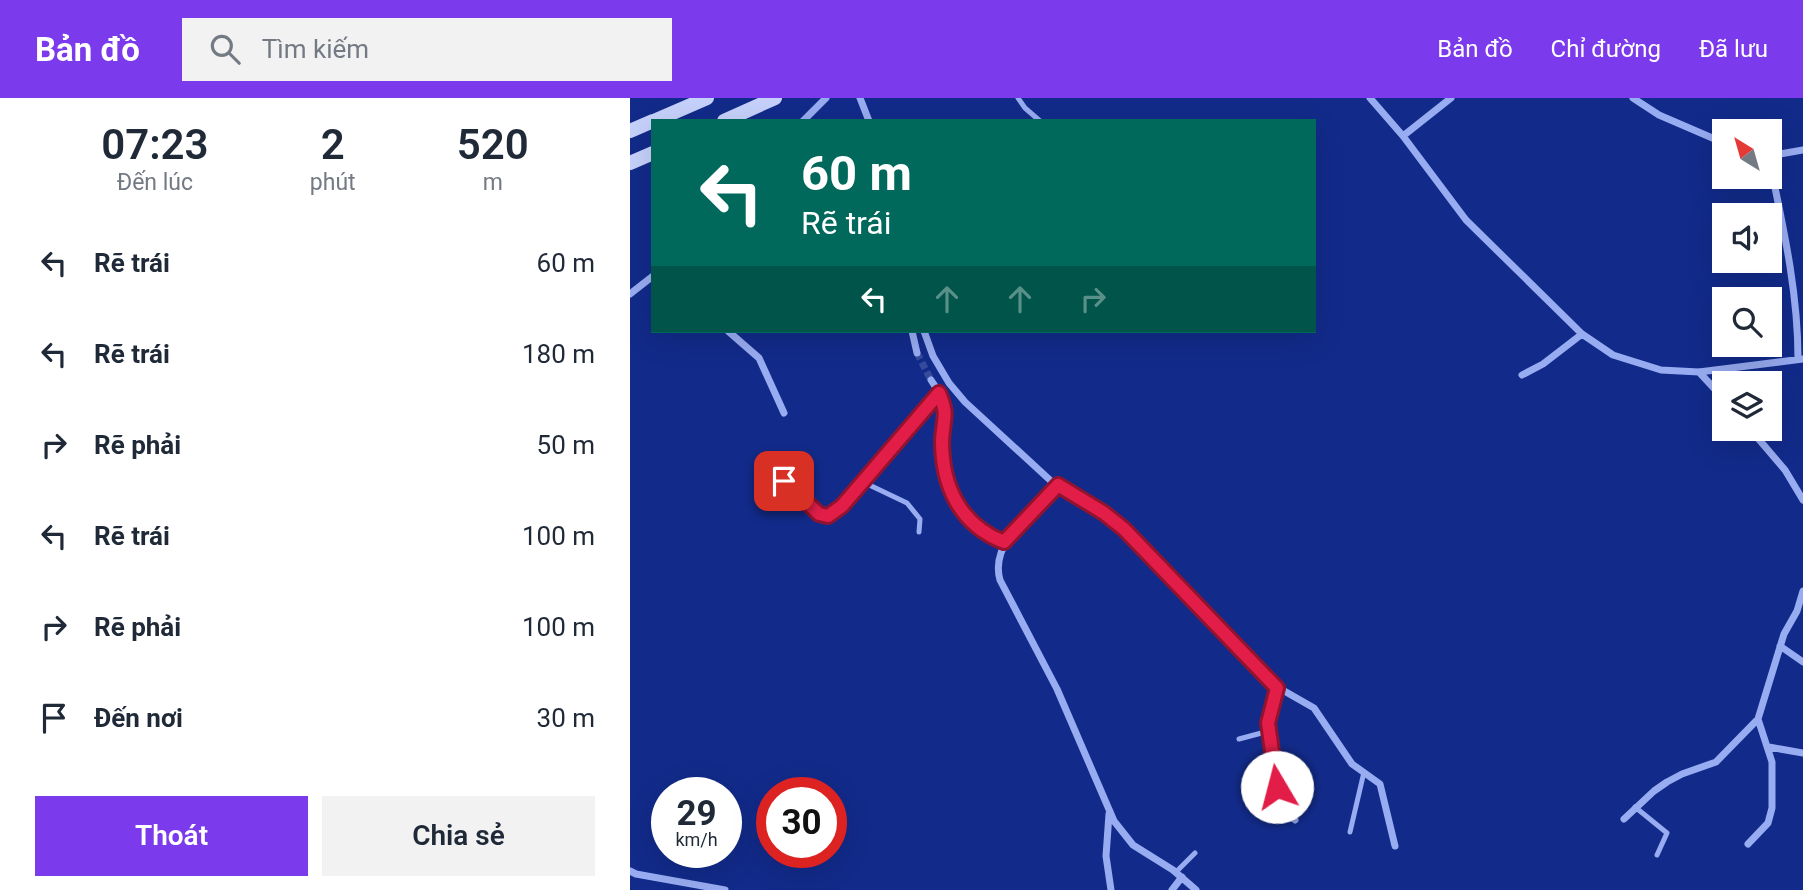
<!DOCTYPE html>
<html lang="vi">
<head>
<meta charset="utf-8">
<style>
  :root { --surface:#fff; --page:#f2f2f3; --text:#1f2937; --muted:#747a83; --accent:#7c3aed }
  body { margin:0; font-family:Roboto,sans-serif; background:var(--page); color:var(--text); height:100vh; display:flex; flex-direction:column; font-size:26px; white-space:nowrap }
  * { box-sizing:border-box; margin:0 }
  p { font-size:23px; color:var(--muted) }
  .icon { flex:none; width:38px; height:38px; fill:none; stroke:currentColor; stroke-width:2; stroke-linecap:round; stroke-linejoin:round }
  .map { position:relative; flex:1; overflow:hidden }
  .drawer { display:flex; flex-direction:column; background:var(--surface); width:630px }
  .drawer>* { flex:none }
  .top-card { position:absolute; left:21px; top:21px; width:665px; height:214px; border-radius:0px; box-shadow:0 7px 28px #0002; background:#00695c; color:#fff; overflow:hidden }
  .needle { width:46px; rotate:323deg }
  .fabs { position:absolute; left:1082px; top:21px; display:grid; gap:14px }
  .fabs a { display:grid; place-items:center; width:70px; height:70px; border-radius:0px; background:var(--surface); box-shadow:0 7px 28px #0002; font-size:35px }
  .speed { position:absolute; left:21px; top:679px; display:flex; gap:14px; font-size:35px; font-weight:700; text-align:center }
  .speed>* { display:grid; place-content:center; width:91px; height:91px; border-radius:50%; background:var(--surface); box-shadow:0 7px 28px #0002; line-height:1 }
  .speed small { font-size:18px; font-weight:400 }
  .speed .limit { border:10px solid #d22; background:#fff; color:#111 }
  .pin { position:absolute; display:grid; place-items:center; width:60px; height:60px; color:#fff; margin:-30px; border-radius:14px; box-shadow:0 4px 10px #0006 }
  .me { position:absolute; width:77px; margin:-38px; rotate:352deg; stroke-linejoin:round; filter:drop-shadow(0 0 5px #0008) }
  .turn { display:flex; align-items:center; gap:24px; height:147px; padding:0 35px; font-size:32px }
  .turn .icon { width:91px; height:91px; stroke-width:2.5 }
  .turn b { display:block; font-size:49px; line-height:60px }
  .lanes { display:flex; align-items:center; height:66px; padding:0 35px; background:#0003; justify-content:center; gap:35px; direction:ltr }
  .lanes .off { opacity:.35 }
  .eta { display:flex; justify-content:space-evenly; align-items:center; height:119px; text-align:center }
  .eta b { font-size:42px; font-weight:600; line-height:49px }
  .primary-button { display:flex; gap:14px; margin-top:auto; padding:14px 35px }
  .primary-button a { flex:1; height:80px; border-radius:0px; background:var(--accent); color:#fff; font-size:28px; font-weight:600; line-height:80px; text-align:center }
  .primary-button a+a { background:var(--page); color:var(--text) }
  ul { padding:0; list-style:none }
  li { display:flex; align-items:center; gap:21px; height:91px; padding:0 35px }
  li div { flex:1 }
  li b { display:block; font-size:26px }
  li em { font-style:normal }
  header { display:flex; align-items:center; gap:42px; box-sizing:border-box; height:98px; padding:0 35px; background:var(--accent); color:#fff }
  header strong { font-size:33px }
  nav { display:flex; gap:38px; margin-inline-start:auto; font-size:24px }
  .search { width:490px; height:63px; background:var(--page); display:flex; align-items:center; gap:18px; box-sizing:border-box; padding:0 24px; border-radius:0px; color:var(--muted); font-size:26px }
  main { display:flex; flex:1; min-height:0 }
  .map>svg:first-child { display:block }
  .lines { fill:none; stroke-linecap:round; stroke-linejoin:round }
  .street-tunnel { stroke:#364b9c; stroke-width:7; stroke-dasharray:7 3.5; stroke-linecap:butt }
  .lane { stroke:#98acf1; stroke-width:5 }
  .street { stroke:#98acf1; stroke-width:7 }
  .secondary { stroke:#c6d1fb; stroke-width:14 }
  .route-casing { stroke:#92132f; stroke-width:18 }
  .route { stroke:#e11d48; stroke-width:12 }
</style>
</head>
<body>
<header>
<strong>Bản đồ</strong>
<div class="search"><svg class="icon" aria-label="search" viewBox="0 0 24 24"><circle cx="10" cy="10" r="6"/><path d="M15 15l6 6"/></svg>Tìm kiếm</div>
<nav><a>Bản đồ</a><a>Chỉ đường</a><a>Đã lưu</a></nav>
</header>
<main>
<section class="drawer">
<div class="eta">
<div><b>07:23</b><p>Đến lúc</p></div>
<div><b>2</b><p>phút</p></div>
<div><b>520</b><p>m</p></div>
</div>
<ul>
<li><svg class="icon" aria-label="left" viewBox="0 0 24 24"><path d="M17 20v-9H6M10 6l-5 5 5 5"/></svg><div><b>Rẽ trái</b></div><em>60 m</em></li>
<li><svg class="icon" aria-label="left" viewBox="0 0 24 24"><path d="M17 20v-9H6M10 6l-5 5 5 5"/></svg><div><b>Rẽ trái</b></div><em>180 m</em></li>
<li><svg class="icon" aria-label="right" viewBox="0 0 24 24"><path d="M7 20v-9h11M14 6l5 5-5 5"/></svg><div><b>Rẽ phải</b></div><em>50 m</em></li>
<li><svg class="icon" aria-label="left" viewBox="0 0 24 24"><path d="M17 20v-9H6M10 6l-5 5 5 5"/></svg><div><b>Rẽ trái</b></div><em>100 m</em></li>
<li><svg class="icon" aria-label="right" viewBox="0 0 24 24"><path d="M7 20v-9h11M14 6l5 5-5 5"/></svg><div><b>Rẽ phải</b></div><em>100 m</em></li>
<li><svg class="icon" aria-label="arrive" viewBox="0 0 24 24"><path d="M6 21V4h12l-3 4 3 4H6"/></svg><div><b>Đến nơi</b></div><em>30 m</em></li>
</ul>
<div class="primary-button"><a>Thoát</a><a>Chia sẻ</a></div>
</section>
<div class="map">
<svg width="1173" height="792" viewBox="0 0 1173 792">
  <rect width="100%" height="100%" fill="#122b8a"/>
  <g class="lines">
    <path class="street-tunnel" d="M287,255L301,282"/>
    <path class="lane" d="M388,0L395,10L410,23
      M233,384L277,405L290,421L289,434
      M609,641L639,633
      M1005,709L1037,735L1027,757
      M720,734L734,674
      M546,774L565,755"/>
    <path class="street" d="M230,0L239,23
      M740,0L773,38L836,122L952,236L983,257L1031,272L1069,274L1173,261
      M1003,0L1029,17L1094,45
      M173,23L196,0
      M773,38L821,0
      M1139,58L1173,52
      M1139,61C1153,128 1168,193 1168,261
      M0,196L23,178
      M98,233L129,260L154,315
      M282,233L287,255
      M294,233L303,258L319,285L335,304L421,383L474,415L494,431L584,526L602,541L642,586L684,610L722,666L750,686L765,748
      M1069,274L1094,301
      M892,277L913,266L952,236
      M301,282C306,290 315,301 316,311C317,321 313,333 313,344C312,389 330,427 374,444
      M1120,331L1155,372L1173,402
      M154,383L189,416L198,418L212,408L309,295
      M428,387C404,412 359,444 370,482L427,591L484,723L503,747L543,772L566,792
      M1150,548L1173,564
      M647,589L638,625L647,689L654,712L665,722
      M1139,649L1173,655
      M479,716L476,758L481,792
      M994,721L1024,693L1037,684L1052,676L1086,664L1128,621L1154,536L1167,513L1173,493
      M1118,746L1138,725L1142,710V664L1128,621
      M0,773L6,776L95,792
      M542,792L552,779"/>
    <path class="secondary" d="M24,23L77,0
      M94,23L145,0
      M0,33L23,23
      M0,65L23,55"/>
  </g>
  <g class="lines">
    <g class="route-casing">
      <path id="route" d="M154,383L189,416L198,418L212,408L309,295C319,318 313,320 312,343C312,388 330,427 374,444L428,387L474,415L494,431L647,590L638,625L647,689"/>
    </g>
    <use href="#route" class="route"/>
  </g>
</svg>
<div class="fabs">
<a><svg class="needle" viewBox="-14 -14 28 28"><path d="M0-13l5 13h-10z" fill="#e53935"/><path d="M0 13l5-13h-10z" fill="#747a83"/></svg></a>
<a><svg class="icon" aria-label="sound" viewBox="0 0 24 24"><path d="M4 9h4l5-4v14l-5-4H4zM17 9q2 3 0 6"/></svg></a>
<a><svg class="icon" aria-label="search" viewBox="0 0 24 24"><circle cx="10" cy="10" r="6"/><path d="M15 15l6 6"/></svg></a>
<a><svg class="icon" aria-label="layers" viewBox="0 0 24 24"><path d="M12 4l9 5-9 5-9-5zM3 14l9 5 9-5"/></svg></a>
</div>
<div class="speed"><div>29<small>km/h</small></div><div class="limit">30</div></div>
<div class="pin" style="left:154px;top:383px;background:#d93025"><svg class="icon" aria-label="arrive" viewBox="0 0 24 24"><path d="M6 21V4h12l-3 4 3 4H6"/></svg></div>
<svg class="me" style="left:647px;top:689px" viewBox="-20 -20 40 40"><circle r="19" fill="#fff"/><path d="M0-13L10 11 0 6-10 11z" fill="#e11d48"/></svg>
<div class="top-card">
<div class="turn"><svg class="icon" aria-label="left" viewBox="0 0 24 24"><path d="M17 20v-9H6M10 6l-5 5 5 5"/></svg><div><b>60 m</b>Rẽ trái</div></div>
<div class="lanes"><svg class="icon" aria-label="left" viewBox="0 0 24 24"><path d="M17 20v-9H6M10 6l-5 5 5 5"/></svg><svg class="icon off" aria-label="ahead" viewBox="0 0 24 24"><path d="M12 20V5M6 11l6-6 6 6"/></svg><svg class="icon off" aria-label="ahead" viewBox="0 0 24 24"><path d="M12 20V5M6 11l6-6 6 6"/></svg><svg class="icon off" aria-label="right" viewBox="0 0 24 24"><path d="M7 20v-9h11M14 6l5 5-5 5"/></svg></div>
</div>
</div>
</main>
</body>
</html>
